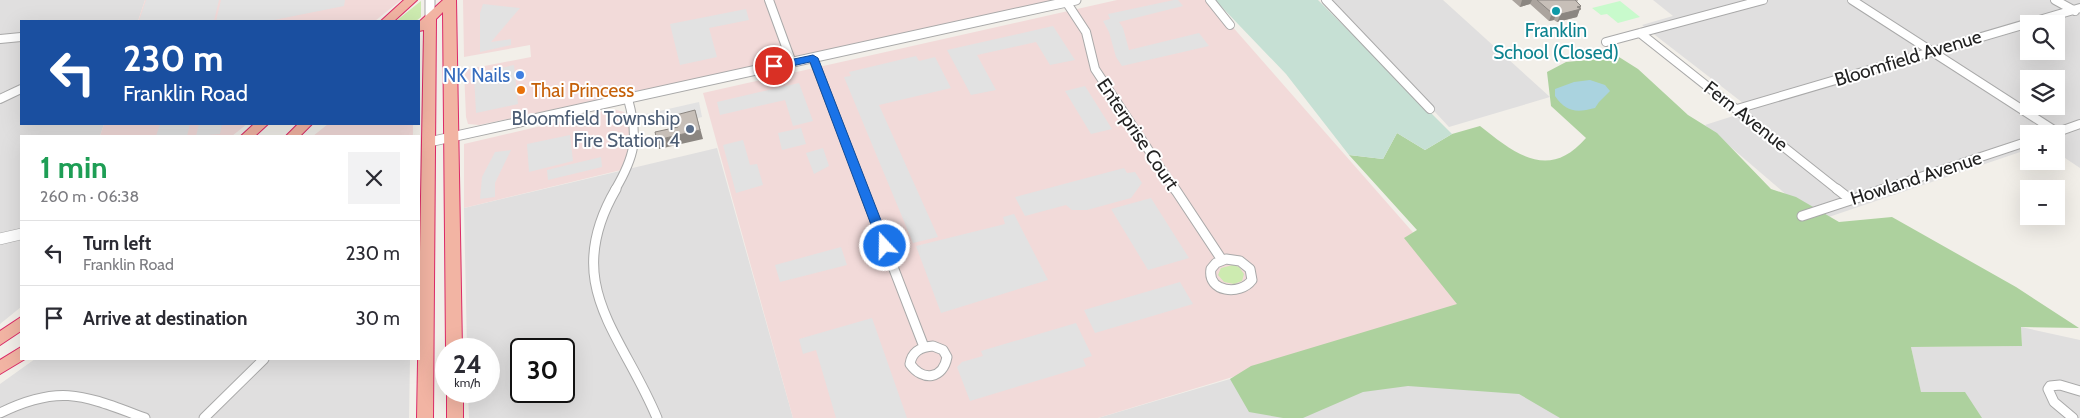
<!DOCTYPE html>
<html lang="en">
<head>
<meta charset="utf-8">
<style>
  :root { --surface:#fff; --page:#f2f2f3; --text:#2b2b33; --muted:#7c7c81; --line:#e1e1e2 }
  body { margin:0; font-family:Cabin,sans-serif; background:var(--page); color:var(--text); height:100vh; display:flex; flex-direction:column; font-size:19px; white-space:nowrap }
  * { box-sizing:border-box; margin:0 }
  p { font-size:16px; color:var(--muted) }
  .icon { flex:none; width:28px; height:28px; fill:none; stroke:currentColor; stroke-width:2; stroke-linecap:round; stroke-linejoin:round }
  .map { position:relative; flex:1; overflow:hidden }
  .sheet { position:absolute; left:20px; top:135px; width:400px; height:225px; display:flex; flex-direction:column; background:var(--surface); border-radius:0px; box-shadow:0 5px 20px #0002 }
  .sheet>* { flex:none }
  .banner { position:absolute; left:20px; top:20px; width:400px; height:105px; border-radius:0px; box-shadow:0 5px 20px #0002; background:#1a4fa0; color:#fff; overflow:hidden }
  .tools { position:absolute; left:2020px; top:15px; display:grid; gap:10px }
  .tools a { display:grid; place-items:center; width:45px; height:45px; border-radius:0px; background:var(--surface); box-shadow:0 5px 20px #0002; font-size:25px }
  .speed { position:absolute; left:435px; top:338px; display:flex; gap:10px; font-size:25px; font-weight:700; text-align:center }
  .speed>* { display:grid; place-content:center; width:65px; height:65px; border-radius:50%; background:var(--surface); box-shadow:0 5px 20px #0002; line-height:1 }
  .speed small { font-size:12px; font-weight:400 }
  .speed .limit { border:2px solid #111; border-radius:8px; background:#fff; color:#111 }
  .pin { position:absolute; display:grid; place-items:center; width:42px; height:42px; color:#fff; margin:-21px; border:2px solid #fff; border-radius:50%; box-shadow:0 1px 5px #0007 }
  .me { position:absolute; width:55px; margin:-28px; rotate:339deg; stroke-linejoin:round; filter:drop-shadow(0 0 4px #0008) }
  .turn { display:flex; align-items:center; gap:18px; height:105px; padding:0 20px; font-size:22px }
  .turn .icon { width:65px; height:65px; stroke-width:2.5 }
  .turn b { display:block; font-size:35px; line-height:42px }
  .round { display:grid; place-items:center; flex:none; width:52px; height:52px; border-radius:0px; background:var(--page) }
  .overview { display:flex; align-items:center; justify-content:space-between; height:85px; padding:0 20px }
  h1 { font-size:30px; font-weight:700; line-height:38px; color:#1e9e55 }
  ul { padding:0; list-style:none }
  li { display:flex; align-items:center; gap:15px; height:65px; padding:0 20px; border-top:1px solid var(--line) }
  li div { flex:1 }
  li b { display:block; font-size:19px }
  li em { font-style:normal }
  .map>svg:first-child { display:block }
  .residential { fill:#e0dfdf; fill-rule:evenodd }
  .commercial { fill:#f2dad9 }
  .grass { fill:#cdebb0 }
  .forest { fill:#add19e }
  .wetland { fill:#c6e0d4 }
  .park { fill:#c8facc }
  .parking { fill:#e2e2e2 }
  .water { fill:#aad3df }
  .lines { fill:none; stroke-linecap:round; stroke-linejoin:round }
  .minor-far1-casing { stroke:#a9a9a9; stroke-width:10 }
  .minor-casing { stroke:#a9a9a9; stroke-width:11 }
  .tertiary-far1-casing { stroke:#a9a9a9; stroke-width:11 }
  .tertiary-casing { stroke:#a9a9a9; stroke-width:12 }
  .trunk-casing { stroke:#dc2a67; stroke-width:2 }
  .minor-far1 { stroke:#fff; stroke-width:8 }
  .minor { stroke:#fff; stroke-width:9 }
  .tertiary-far1 { stroke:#fff; stroke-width:9 }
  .tertiary { stroke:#fff; stroke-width:11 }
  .trunk { fill:#f2b4a3; fill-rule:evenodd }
  .wall { fill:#aba49e }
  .shaded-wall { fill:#8b8681 }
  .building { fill:#c7bfb8; stroke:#8b8681 }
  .route { fill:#1a73e8; stroke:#114b97 }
  .culture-dot { fill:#0f9aa8; stroke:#fff; stroke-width:2 }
  .shop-dot { fill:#3f7fe0; stroke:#fff; stroke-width:2 }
  .food-dot { fill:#e8710a; stroke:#fff; stroke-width:2 }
  .service-dot { fill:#5c6f8a; stroke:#fff; stroke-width:2 }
  .labels { text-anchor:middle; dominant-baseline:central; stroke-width:4; stroke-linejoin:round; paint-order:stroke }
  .culture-label { font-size:19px; fill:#0d838f; stroke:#fff }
  .street-label { font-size:19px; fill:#222; stroke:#fff }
  .shop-label { font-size:19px; fill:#366cbe; stroke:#fff; text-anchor:end }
  .food-label { font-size:19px; fill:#c56008; stroke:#fff; text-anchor:start }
  .service-label { font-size:19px; fill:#4e5e75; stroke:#fff; text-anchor:end }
</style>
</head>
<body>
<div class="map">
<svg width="2080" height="418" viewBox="0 0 2080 418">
  <rect width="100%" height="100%" fill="#f2efe9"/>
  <path class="residential" d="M0,0H145L138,21H21V124H104L100,136H21V230L0,236Z
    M1330,0H1443L1550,97L1449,127Z
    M1653,0H2080V168L2056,152V134H2029V149L1817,221L1705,125L1752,110L1642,25L1673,16ZM2029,24H2056V51H2029ZM2029,79H2056V106H2029Z
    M717,148L793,418H469L468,391H489V349H467L464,208ZM521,349H564V391H521Z
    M21,238V307L0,324V243Z
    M1475,303L1572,418H1098L1230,379Z
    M2021,327L2080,340V418H1933L1921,393L1911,347L2022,346Z
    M35,359H410L409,418H0V384Z"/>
  <path class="commercial" d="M145,0H401L375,21H138Z
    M463,0H1071L479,125L468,124L466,117L464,70L531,57L530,45L464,57Z
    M1117,0H1209L1475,303L1098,418H793L703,93Z
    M613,109L624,112L631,131L629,155L621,170L464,208V144Z
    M104,124H247L232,136H100Z
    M328,124H413V136H313Z"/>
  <path class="grass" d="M421,1V17L416,21H396Z
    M1233,265L1239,267L1244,274L1242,281L1234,284L1224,282L1218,275L1221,268Z"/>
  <path class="forest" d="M1619,57L1638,69L1688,115L1717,133L1771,189L1796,197L1839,222L1892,217L2016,287L2079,328L2021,327L2022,346L1911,347L1921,392H1965L1982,418H1560L1519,394L1408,386L1363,392L1303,418H1283L1249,412L1230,379L1251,366L1457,304L1404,238L1417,230L1349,155L1383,159L1397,133L1425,150L1452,134L1480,126C1515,154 1549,181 1586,138L1551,106L1547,72L1566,62Z"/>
  <path class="wetland" d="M1215,0H1318L1452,134L1425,150L1397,133L1383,159L1349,155L1286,74Z"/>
  <path class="park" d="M1620,1L1640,17L1618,23L1607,14L1601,15L1592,8Z"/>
  <path class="parking" d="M146,0H219L214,21H139Z
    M221,0H345L344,6L269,21H216Z
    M1174,0H1178L1183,6L1119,22L1123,28L1129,50L1199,33L1209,46L1122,66L1116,57L1109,32L1103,21L1110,19L1108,14Z
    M483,4L520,8L491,42L511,39V45L480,52V13Z
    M746,9L749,20L709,28L717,57L680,65L670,24Z
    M1053,26L1075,60L1050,65L1036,42L977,55L996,90L971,95L947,50Z
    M916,56L919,61L935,57L951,88L879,105L938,237L913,243L844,77L851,76L849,72Z
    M514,65L518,104L476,113L474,74Z
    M799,83L813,121L793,126L785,100L720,115L717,102Z
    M1085,86L1112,129L1091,134L1065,91Z
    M699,102L702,117L681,122L679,119L649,126L646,114Z
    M160,124H190L187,136H156Z
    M199,124H222L220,134L196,136Z
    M801,128L806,144L782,150L778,133Z
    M570,135L573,161L529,172L527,144Z
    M743,140L750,165L757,164L763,185L736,193L723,145Z
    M823,148L829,166L814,174L806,153Z
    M511,150L495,183V197L480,199L482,177L495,152Z
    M601,157L602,167L548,180L547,170Z
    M1124,168L1127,173L1135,172L1142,183L1131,198L1087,210H1072L1066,205L1025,216L1015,197Z
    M1151,198L1189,258L1148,270L1111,209Z
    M1014,214L1048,280L941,313L916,246L1005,224L1003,217Z
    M841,247L847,265L780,282L775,265Z
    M1180,282L1193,304L1095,333L1084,310Z
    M872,318L907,418H836L816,350L803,354L799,339Z
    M1076,323L1092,356L1083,359L1086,366L970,401L957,367L962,362L983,356L981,351Z"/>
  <path class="water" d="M1590,80L1605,85L1610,91L1599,102L1595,108C1576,113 1566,112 1555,96V89L1574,82Z"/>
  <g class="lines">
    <g class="minor-far1-casing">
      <path id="minor-far1" d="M769,0L792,63
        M1065,0L1086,32L1095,69L1175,190
        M1210,0L1230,25
        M1326,0L1430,109
        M1852,0L2057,132
        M2055,0L2075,11
        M1640,33L1838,190
        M0,39L21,37
        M1606,42L1763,0
        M813,58L864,190
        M0,99L21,89
        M1737,109L2080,8
        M2052,134L2080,124
        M615,190C635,156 639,138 628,99
        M1881,190L2029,141"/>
    </g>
    <g class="minor-casing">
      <path id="minor" d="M616,189C560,285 622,333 657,418
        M863,189L924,347
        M1175,189L1222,260
        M1837,189L1851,200
        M1802,216L1884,189
        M1226,259L1240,261L1250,269L1252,280C1240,296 1207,292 1211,269L1216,263Z
        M933,346L943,350L947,357C943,379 923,382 910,364C912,351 921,347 933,346Z
        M0,413C61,383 85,396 145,418
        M204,418L264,359
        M2073,418L2054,402L2048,389L2050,386L2060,385L2080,391"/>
    </g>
    <g class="tertiary-far1-casing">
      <path id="tertiary-far1" d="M430,0V18
        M429,142L1076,0"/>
    </g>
    <g class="tertiary-casing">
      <path id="tertiary" d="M0,239L21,234"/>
    </g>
    <g class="trunk-casing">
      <path id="trunk" d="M404,0H417L394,21H381Z
        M443,0H456L462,349H446L443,12L436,19L433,418H417L424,30L419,31V22Z
        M254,124H268L255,136H241Z
        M298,124H312L300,136H286Z
        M21,317V331L0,345V331Z
        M21,347V359H25L0,374V360Z
        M447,391H463V418H447Z"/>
    </g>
    <use href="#minor-far1" class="minor-far1"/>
    <use href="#minor" class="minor"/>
    <use href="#tertiary-far1" class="tertiary-far1"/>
    <use href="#tertiary" class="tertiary"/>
    <use href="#trunk" class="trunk"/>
  </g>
  <path class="wall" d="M1512,0H1578L1577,2L1581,6L1577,17L1557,22L1554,20L1549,21L1530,4L1520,7Z"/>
  <path class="shaded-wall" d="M1522,0H1532L1530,4L1520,7Z
    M1581,6L1577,17L1557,22L1561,14Z
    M1557,11L1554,20L1549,21L1552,13Z
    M695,110L703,139L659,149L657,140L700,130Z"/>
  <path class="building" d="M1537,0H1575L1581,6L1577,7L1581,9L1561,14L1557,11L1552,13Z
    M695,110L700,130L657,140L655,132L678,127L676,115Z"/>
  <path class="route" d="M813,55L818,58L891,246L889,249L885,250L879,246L810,62L774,70L769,66L770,64Z"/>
  <circle class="culture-dot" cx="1556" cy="11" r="5"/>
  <circle class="shop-dot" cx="520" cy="75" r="5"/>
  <circle class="food-dot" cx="521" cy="90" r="5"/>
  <circle class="service-dot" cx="690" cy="129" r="5"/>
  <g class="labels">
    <g class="culture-label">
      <text x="1556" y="30">Franklin<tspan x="1556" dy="22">School (Closed)</tspan></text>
    </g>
    <g class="street-label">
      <text transform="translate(1908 58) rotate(-17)">Bloomfield Avenue</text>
      <text transform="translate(1746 116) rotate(38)">Fern Avenue</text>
      <text transform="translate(1138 134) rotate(56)">Enterprise Court</text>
      <text transform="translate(1916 178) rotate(-18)">Howland Avenue</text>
    </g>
    <g class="shop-label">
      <text x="510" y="75">NK Nails</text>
    </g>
    <g class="food-label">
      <text x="531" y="90">Thai Princess</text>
    </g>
    <g class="service-label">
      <text x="680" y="118">Bloomfield Township<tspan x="680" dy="22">Fire Station 4</tspan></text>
    </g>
  </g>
</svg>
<div class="tools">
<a><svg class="icon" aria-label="search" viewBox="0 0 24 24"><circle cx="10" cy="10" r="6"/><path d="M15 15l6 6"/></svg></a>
<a><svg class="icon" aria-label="layers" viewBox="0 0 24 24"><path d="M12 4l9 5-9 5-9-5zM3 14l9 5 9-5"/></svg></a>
<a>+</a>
<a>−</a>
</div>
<div class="speed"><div>24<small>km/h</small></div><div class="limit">30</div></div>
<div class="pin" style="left:774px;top:66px;background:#d93025"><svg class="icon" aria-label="arrive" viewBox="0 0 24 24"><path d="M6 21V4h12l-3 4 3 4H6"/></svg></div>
<svg class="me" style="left:885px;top:246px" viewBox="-20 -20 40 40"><circle r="17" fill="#1a73e8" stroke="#fff" stroke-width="3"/><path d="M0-11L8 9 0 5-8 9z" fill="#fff"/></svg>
<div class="banner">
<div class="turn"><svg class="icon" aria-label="left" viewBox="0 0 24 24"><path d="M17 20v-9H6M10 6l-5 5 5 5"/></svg><div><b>230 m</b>Franklin Road</div></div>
</div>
<section class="sheet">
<div class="overview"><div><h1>1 min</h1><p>260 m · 06:38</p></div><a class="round"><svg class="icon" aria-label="close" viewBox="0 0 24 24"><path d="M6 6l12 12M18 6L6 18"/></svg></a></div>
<ul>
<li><svg class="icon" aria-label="left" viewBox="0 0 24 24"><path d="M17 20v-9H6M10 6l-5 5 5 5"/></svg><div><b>Turn left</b><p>Franklin Road</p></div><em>230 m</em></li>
<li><svg class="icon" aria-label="arrive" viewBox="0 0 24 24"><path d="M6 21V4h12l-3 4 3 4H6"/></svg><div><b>Arrive at destination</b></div><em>30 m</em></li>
</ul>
</section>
</div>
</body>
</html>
